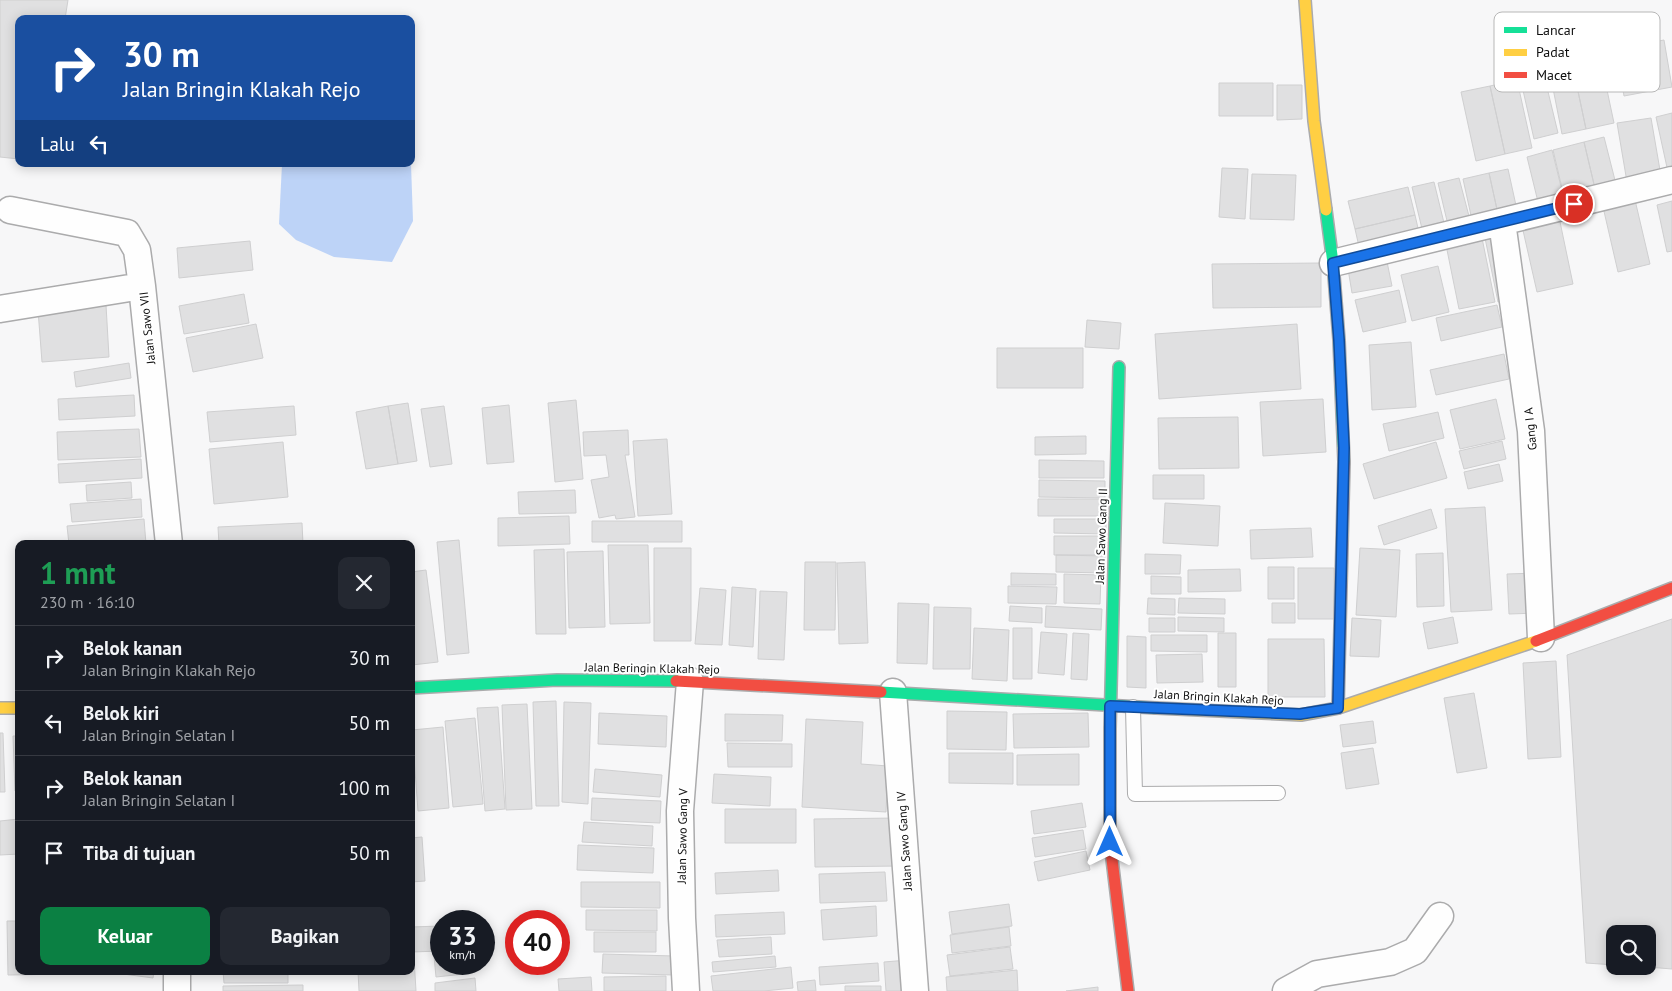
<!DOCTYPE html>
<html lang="id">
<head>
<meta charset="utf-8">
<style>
  :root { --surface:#171b24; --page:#242831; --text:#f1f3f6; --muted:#9ea1a6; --line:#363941; --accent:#0b8043 }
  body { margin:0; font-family:"PT Sans",sans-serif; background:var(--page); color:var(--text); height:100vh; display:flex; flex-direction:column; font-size:19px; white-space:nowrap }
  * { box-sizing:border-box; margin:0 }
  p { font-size:16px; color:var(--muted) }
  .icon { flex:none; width:28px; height:28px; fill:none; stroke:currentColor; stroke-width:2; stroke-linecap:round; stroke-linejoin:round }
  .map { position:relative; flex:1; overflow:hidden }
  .sheet { position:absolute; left:15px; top:540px; width:400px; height:435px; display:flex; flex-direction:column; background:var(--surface); border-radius:10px; box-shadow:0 2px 12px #0003 }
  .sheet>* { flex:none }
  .top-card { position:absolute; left:15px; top:15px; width:400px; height:152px; border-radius:10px; box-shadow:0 2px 12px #0003; background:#1a4fa0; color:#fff; overflow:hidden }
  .tools { position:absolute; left:1606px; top:925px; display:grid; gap:10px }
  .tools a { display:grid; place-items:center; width:50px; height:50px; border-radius:10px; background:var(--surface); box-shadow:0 2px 12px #0003; font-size:25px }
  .speed { position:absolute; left:430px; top:910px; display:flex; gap:10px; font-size:25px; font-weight:700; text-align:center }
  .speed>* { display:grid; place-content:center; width:65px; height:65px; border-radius:50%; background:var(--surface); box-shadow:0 2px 12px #0003; line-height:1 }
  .speed small { font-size:12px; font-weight:400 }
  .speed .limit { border:8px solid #d22; background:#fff; color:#111 }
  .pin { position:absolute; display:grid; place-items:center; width:42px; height:42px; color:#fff; margin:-21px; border:2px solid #fff; border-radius:50%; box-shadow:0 1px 5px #0007 }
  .me { position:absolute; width:55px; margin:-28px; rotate:0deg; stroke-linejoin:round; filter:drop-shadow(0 0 4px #0008) }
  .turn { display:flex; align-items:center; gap:18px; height:105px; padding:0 25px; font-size:22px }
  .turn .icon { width:65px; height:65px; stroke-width:2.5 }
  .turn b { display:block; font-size:35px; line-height:42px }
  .then { display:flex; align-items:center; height:48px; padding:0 25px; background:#0003; gap:10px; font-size:19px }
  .round { display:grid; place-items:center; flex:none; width:52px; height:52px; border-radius:10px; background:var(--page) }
  .summary { display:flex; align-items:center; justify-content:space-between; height:85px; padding:0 25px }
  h1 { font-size:30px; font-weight:700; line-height:38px; color:#1e9e55 }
  .cta { display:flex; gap:10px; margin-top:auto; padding:10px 25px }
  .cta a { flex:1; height:58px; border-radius:10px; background:var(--accent); color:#fff; font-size:20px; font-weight:700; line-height:58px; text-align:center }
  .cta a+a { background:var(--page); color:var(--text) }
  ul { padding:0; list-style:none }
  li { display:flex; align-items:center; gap:15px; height:65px; padding:0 25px; border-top:1px solid var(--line) }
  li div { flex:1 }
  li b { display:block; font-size:19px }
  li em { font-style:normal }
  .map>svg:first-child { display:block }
  .water { fill:#bdd3f7 }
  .building { fill:#e0e0e1; stroke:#cfcfd0 }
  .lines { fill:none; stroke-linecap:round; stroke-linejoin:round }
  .lane-casing { stroke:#ababac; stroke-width:16 }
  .street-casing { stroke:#ababac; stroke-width:29 }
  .fast-casing { stroke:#ababac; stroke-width:14 }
  .slow-casing { stroke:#ababac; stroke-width:14 }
  .jam-casing { stroke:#ababac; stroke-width:14 }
  .lane { stroke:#fefefe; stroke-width:14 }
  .street { stroke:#fefefe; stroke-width:26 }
  .fast { stroke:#16e098; stroke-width:11 }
  .slow { stroke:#ffcf43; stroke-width:11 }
  .jam { stroke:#f24e42; stroke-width:11 }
  .route-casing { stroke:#114b97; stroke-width:12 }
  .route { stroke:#1a73e8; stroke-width:9 }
  .labels { text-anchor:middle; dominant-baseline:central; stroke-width:4; stroke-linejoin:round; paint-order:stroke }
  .street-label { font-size:12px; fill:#0f0f0f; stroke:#fff }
  .key { fill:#fff; stroke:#b7b7b7; stroke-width:1 }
  .key-label { font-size:14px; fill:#0f0f0f }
</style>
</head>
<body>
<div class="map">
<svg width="1672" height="991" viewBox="0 0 1672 991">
  <rect width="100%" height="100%" fill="#f7f7f8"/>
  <path class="water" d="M282,164H411L413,221L392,262L334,257L296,240L279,224Z"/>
  <path class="building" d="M0,0H68L65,19H19V159L0,157Z
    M1664,40L1672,87L1624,96L1616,49Z
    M1600,57L1614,123L1586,129L1572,63Z
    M1572,63L1586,129L1562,134L1549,68Z
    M1543,71L1558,133L1534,139L1520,77Z
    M1517,80L1532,148L1505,154L1490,86Z
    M1219,83H1273V116H1219Z
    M1277,85H1302V119L1277,120Z
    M1490,86L1505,154L1476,161L1461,92Z
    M1672,113V171L1668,172L1656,117Z
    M1651,118L1661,176L1627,182L1617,123Z
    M1604,137L1618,192L1597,197L1584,142Z
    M1584,142L1597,197L1566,205L1553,150Z
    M1552,150L1565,203L1540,210L1527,157Z
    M1222,168L1248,169L1245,219L1219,217Z
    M1508,169L1517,210L1498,214L1489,173Z
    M1489,173L1498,214L1472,220L1463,179Z
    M1252,174L1296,175L1294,220L1250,219Z
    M1459,178L1470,220L1448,225L1438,183Z
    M1434,182L1445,227L1423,233L1412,187Z
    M1408,187L1415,215L1355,229L1348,201Z
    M1635,200L1650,264L1618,272L1603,207Z
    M1672,201V251L1667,252L1657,205Z
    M1415,215L1420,237L1360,251L1355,229Z
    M1559,217L1573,284L1537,292L1522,226Z
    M1496,231L1511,299L1498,302L1484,233Z
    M1481,233L1495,302L1459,309L1445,240Z
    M250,241L253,270L179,278L177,248Z
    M1386,257L1392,286L1352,293L1347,263Z
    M1321,263V307L1213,308L1212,264Z
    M1438,266L1449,312L1412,321L1401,275Z
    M1399,290L1406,322L1363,332L1355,300Z
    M244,294L249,323L184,334L179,306Z
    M106,305L109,357L42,362L38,310Z
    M1497,305L1502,327L1441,341L1436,318Z
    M1087,320L1121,323L1119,349L1085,347Z
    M256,324L263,358L193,372L186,338Z
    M1297,324L1301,389L1159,399L1155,334Z
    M1411,342L1416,407L1372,410L1369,345Z
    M997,348H1083V388H997Z
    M1504,354L1509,379L1436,395L1430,370Z
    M129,363L131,378L76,387L74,372Z
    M134,395L135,416L59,420L58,399Z
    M1323,399L1326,452L1263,456L1260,402Z
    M1496,399L1505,439L1460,449L1450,410Z
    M576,400L583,479L555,482L548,403Z
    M408,403L417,461L398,464L388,406Z
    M509,405L514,462L487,464L482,408Z
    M294,406L296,435L210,442L207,412Z
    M388,406L398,464L366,469L356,412Z
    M444,406L452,464L430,467L421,409Z
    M1438,412L1444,438L1389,451L1383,424Z
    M1238,417L1239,468L1159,469L1158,418Z
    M139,429L141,457L58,460L57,432Z
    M628,430L629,455H625L635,517L616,519L615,515L599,518L591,480L609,477L606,455L584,456L583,432Z
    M1086,436V454L1035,455V437Z
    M667,439L672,514L638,516L633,441Z
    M1502,441L1506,459L1464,469L1459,451Z
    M283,442L288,497L214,504L209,449Z
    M1436,442L1447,478L1374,499L1363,464Z
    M141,459L142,478L59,483L58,464Z
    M1039,460L1104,461V478H1039Z
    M1499,464L1503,481L1468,489L1464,472Z
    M1153,475H1204V499H1153Z
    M1039,480L1105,481V498L1039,497Z
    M131,482L132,498L87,501L86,485Z
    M575,490L576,513L519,514L518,492Z
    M141,499L142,517L72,522L70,504Z
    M1038,499H1102V516H1038Z
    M1165,503L1220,506L1218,546L1163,543Z
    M1485,507L1492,610L1451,612L1445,509Z
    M1431,509L1437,528L1384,545L1378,526Z
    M569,516L570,544L498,546V518Z
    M144,519L146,544H69L67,526Z
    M1054,519H1106V534L1054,533Z
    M592,521H682V542H592Z
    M302,523L303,544H219L218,527Z
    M1311,528L1313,557L1251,559L1250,530Z
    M1054,536H1103V555H1054Z
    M459,540L469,653L447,655L437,542Z
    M608,545H648L650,623L610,624Z
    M654,548H691V641H654Z
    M1360,548L1400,550L1396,617L1356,615Z
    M564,549L566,634H536L534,550Z
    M603,551L605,627L569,628L567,552Z
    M1443,553L1444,606L1417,607L1416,554Z
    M1145,554L1181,555L1180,574H1145Z
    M1056,555L1105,556V573L1056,572Z
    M805,562H836L835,630H804Z
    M865,562L868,643L839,644L837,563Z
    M1268,567H1294V599H1268Z
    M1298,568H1334V619H1298Z
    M1240,569L1241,591L1188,592V570Z
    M426,570L438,662L412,665L411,572Z
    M1011,573L1056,574V585H1011Z
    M1537,573L1539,613L1509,614L1507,574Z
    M1064,574L1101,575L1100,604L1064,603Z
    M1151,576L1181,577V594H1151Z
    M1008,586L1057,587L1056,604L1008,603Z
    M732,587L756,589L753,647L729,645Z
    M700,588L726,590L722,645L695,644Z
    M760,591L787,592L784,660L758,659Z
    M1148,598L1175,599V615L1147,614Z
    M1179,598L1225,599V614L1178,613Z
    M898,603L929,604L927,664L897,663Z
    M1272,603H1295V623H1272Z
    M1010,606L1042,608V623L1009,621Z
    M1046,606L1102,609L1101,630L1045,627Z
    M934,607L971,608L970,669H933Z
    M1178,617L1224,618V632L1178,631Z
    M1453,617L1458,643L1428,649L1423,623Z
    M1149,618H1175V632H1149Z
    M1352,618L1381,620L1379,657L1350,656Z
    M1672,619V969L1635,966H1648V934H1615V965L1586,963L1567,655Z
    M974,628L1009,630L1007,681L972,679Z
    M1013,628H1032V679H1013Z
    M1041,632L1067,634L1064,675L1038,673Z
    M1073,633L1089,634L1087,680L1071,679Z
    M1218,633H1236V687H1218Z
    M1151,635H1207V652L1151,651Z
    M1127,636L1146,637V688L1127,687Z
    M1268,639H1324L1325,697H1268Z
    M1202,654L1203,682L1157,683L1156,655Z
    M1556,661L1561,757L1528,759L1523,663Z
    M1474,693L1487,768L1457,773L1444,698Z
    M556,701L559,806H536L533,702Z
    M564,702L591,703L588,804L562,802Z
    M527,704L532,809L506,810L502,705Z
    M498,707L505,809L485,811L477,708Z
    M947,711L1007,712L1006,750L947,749Z
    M599,713L667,716L666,747L598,744Z
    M1088,713L1089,747L1014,748L1013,714Z
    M725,714L783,715L782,741H725Z
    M475,718L483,804L453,807L445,721Z
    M806,719L863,722L861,764L888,766L886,812L802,807Z
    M1373,721L1376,743L1343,747L1340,725Z
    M443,727L449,808L418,811L412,730Z
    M0,733H3L5,792H0Z
    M13,736H19V791H15Z
    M727,743L792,744V767H728Z
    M1373,748L1379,784L1346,789L1341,753Z
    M949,753H1013V784L949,783Z
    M1079,754V785H1017V755Z
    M595,769L662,775L660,797L593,792Z
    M714,774L771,777L770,806L712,803Z
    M592,798L661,801L660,823L591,820Z
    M1082,803L1086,827L1034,834L1031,811Z
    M725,809H796V843H725Z
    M898,818L899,866L815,867L814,819Z
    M19,819V854L0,855V821Z
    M584,822L653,826L652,846L582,842Z
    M1083,830L1086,849L1035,857L1032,838Z
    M422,837L425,881L411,882V838Z
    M578,845L654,848L653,873L577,870Z
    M1086,851L1090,870L1038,881L1034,862Z
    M778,870L779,891L716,894L715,873Z
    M885,872L887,901L820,903L819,874Z
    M581,882H660V908L581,907Z
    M1009,904L1012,926L952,934L949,912Z
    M876,906L877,936L823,940L821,910Z
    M586,910H657V931L586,930Z
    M784,912L785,934L716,937L715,915Z
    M7,921H19V971H67L68,974L8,975Z
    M441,926V951L411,952V927Z
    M1009,927L1011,946L952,953L950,935Z
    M594,932H656V952H594Z
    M771,937L772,954L719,957L717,940Z
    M1010,947L1013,969L950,976L947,955Z
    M603,954L674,956V975L602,973Z
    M441,955V964H472L473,973L436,977L434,956Z
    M775,956L776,967L713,972L712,962Z
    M411,958H414L416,991H359L358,971H411Z
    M908,960L910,991H886L884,962Z
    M878,963L879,981L820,985L819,967Z
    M791,967L793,988L764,991H713L711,976Z
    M1017,970L1018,991H947L946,977Z
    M101,971H154L153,978Z
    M223,971H288V983H224Z
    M666,976V991H604V977Z
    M591,977L592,991H559L558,979Z
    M475,978L476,991H435V983Z
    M815,980L816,991H798L797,982Z
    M303,985V991H223V986Z
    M845,986H881V991H845Z
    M1098,987V991H1066Z"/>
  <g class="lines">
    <g class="lane-casing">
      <path id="lane" d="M1133,707L1135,794L1278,793"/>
    </g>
    <g class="street-casing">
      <path id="street" d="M10,210L127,233L137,250L142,286L169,544
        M1502,222L1531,431L1541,638
        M1333,263L1672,180
        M0,309L142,286
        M893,692L915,991
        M177,991V971
        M686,991L682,918L680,811L690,681
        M1286,991L1317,974L1390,962L1415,951L1440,916"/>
    </g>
    <g class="fast-casing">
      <path id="fast" d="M1326,210L1333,263L1339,340L1344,462
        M411,688L557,680L676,681
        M881,692L1156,708
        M1110,729L1119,367"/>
    </g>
    <g class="slow-casing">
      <path id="slow" d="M1305,0L1314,121L1326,210
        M0,708H19
        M1156,708L1301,715L1338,708L1536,641"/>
    </g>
    <g class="jam-casing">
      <path id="jam" d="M1536,641L1672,588
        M676,681L881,692
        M1338,708L1344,462
        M1110,729V843L1128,991"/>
    </g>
    <use href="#lane" class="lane"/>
    <use href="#street" class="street"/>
    <use href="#fast" class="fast"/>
    <use href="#slow" class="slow"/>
    <use href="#jam" class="jam"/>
  </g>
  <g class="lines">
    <g class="route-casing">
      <path id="route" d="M1110,842V706L1300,714L1338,708L1344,448L1339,340L1333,263L1574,204"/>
    </g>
    <use href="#route" class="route"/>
  </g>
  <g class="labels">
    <g class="street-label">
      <text transform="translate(147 328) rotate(-96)">Jalan Sawo VII</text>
      <text transform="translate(1530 429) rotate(-96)">Gang I A</text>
      <text transform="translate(1101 536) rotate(-88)">Jalan Sawo Gang II</text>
      <text transform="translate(652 668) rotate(1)">Jalan Beringin Klakah Rejo</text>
      <text transform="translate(1219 697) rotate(3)">Jalan Bringin Klakah Rejo</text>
      <text transform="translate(682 836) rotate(-89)">Jalan Sawo Gang V</text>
      <text transform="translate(904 841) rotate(-94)">Jalan Sawo Gang IV</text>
    </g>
  </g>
  <rect x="1494" y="12" width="166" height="80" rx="8" class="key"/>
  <rect x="1504" y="27" width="23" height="6" fill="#16e098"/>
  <rect x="1504" y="49" width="23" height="7" fill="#ffcf43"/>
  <rect x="1504" y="72" width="23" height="6" fill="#f24e42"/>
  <g class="key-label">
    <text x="1536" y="35">Lancar</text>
    <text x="1536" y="57">Padat</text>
    <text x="1536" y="80">Macet</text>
  </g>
</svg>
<div class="tools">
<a><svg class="icon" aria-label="search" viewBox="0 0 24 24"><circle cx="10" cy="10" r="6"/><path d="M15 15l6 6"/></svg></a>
</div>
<div class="speed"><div>33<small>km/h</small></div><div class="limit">40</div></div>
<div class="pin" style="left:1574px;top:204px;background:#d93025"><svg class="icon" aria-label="arrive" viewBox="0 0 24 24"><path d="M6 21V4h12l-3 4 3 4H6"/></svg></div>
<svg class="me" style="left:1110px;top:842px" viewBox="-20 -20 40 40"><path d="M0-17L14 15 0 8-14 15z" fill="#1a73e8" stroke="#fff" stroke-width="4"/></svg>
<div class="top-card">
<div class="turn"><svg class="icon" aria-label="right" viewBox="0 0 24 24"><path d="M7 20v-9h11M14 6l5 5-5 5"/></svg><div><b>30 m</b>Jalan Bringin Klakah Rejo</div></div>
<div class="then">Lalu<svg class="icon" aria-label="left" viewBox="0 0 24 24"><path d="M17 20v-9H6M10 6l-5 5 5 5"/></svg></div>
</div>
<section class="sheet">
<div class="summary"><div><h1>1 mnt</h1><p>230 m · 16:10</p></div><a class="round"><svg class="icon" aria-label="close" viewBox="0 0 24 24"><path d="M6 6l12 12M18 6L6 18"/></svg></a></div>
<ul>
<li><svg class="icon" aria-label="right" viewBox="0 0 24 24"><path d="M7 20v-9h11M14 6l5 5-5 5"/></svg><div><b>Belok kanan</b><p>Jalan Bringin Klakah Rejo</p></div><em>30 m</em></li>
<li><svg class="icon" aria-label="left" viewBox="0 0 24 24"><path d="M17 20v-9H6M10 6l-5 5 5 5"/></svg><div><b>Belok kiri</b><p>Jalan Bringin Selatan I</p></div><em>50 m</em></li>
<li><svg class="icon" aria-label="right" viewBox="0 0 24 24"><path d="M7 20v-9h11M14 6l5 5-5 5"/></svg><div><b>Belok kanan</b><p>Jalan Bringin Selatan I</p></div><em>100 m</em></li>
<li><svg class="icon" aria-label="arrive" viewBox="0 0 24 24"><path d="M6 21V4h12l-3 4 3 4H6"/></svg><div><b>Tiba di tujuan</b></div><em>50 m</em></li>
</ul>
<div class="cta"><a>Keluar</a><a>Bagikan</a></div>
</section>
</div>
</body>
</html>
